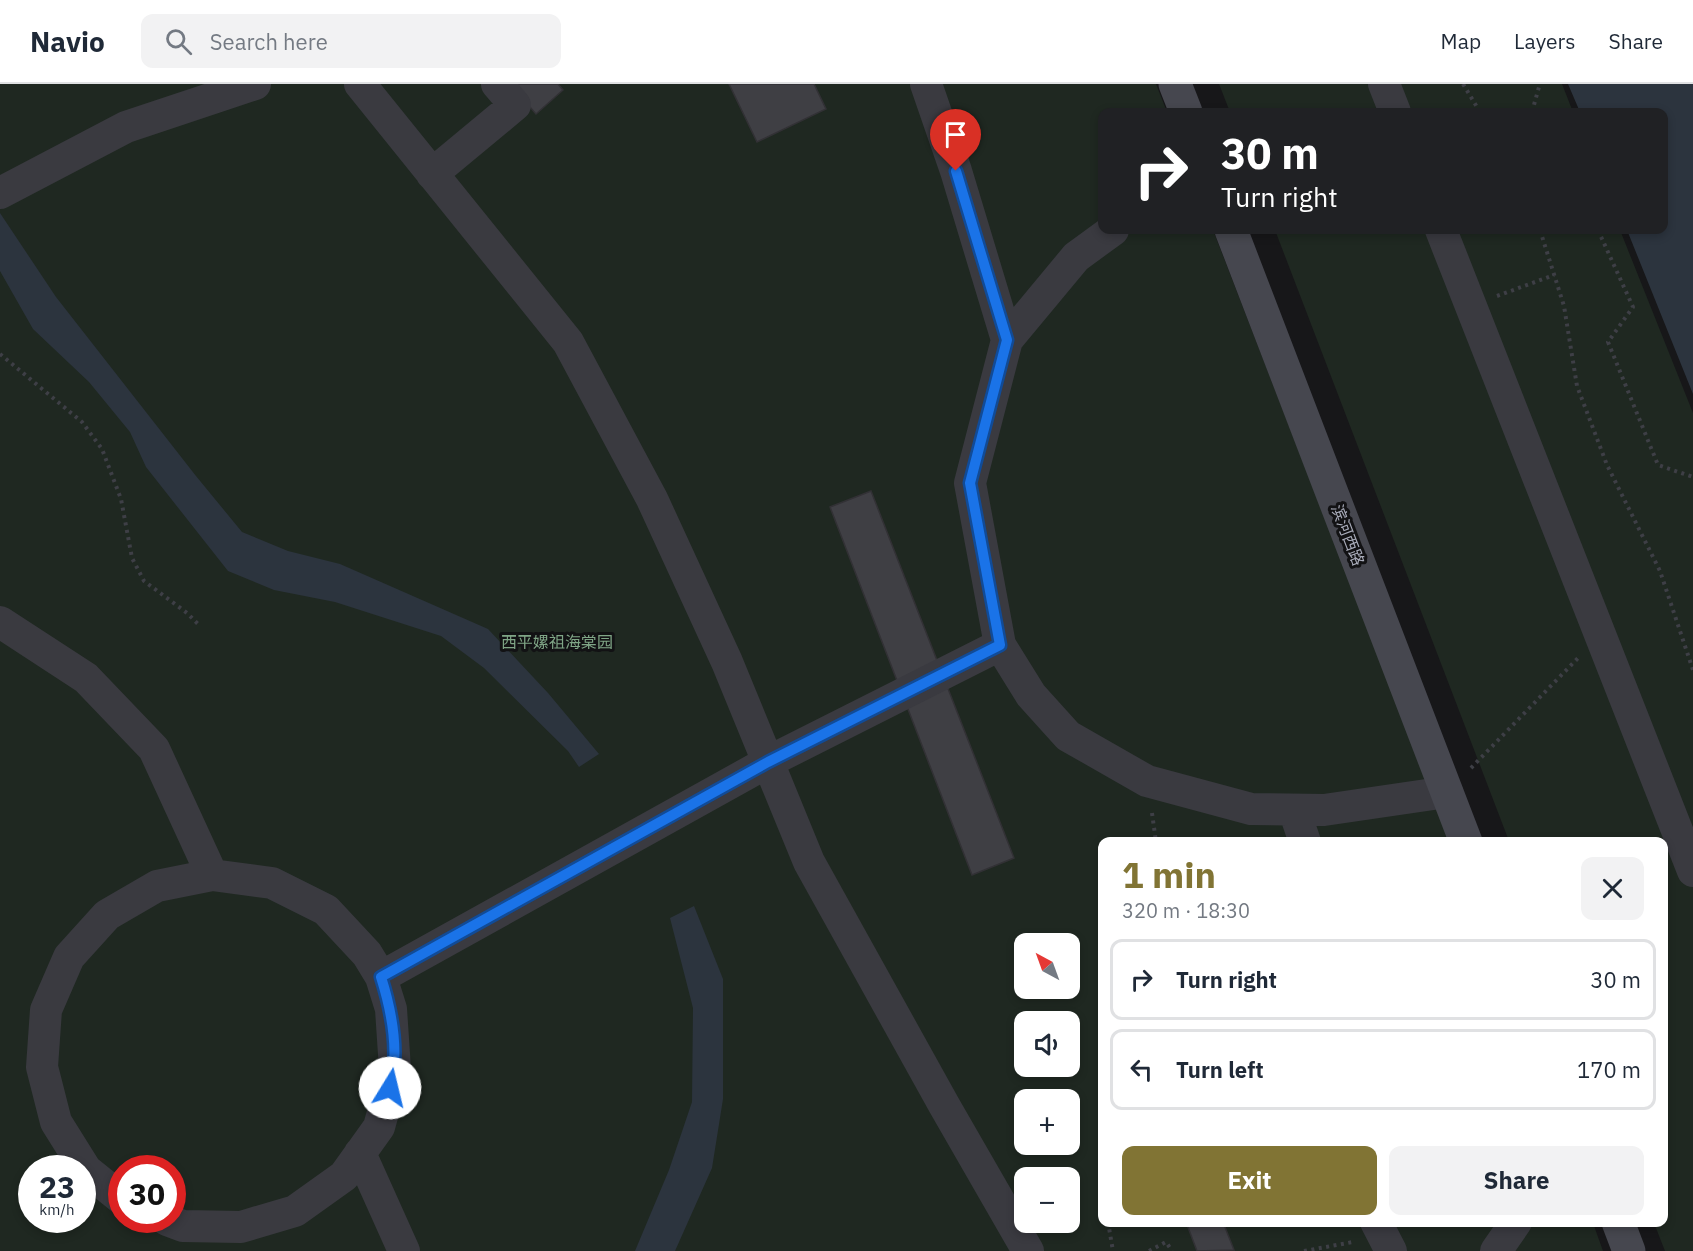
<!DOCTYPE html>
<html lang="en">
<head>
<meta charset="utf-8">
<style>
  :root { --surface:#fff; --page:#f2f2f3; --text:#1f2937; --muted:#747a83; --line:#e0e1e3; --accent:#817434 }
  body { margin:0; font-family:"IBM Plex Sans","Noto Sans SC",sans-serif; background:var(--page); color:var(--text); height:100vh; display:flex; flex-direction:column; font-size:22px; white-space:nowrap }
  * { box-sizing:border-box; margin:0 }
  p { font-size:20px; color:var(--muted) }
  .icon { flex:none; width:33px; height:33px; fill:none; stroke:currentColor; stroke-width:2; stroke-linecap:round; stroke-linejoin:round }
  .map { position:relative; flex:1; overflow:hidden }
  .drawer { position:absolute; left:1098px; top:753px; width:570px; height:390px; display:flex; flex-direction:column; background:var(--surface); border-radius:12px; box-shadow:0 3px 9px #0003 }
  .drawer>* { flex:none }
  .top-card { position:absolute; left:1098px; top:24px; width:570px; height:126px; border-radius:12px; box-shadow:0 3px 9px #0003; background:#202124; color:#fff; overflow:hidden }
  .needle { width:39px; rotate:319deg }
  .buttons { position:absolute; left:1014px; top:849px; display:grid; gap:12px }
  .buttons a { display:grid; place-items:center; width:66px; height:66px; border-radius:12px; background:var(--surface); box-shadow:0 3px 9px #0003; font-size:30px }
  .speed { position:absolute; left:18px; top:1071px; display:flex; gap:12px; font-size:30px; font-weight:700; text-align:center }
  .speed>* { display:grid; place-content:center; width:78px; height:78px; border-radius:50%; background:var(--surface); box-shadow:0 3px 9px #0003; line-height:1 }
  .speed small { font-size:15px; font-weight:400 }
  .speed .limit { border:9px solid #d22; background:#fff; color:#111 }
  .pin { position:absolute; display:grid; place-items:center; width:51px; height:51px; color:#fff; margin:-62px -26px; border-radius:50% 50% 50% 0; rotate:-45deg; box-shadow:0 0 6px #0007 }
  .pin .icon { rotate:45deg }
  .me { position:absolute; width:66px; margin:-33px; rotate:9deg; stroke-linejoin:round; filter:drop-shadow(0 0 4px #0008) }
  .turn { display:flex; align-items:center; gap:21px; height:126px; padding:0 24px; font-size:27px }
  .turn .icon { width:78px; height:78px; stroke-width:2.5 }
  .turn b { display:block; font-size:42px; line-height:51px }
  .round { display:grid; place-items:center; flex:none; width:63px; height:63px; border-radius:12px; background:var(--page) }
  .head { display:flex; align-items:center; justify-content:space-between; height:102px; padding:0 24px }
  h1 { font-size:36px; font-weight:800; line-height:45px; color:var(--accent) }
  .primary-button { display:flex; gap:12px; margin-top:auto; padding:12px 24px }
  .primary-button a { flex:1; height:69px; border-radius:12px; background:var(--accent); color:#fff; font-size:24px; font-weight:800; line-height:69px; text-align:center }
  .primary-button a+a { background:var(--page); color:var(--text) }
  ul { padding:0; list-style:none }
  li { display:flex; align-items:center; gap:18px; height:81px; margin:0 12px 9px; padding:0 12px; border:3px solid var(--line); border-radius:12px }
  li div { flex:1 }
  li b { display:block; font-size:22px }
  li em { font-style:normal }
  header { display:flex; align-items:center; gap:36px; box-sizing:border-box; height:84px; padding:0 30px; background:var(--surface); border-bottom:2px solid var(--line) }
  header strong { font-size:28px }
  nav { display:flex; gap:33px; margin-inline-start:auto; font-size:21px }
  .search { width:420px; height:54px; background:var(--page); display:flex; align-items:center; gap:15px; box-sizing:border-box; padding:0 21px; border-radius:12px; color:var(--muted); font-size:22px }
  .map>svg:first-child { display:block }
  .green { fill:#1f2821; fill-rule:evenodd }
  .water { fill:#2c343e }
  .building { fill:#3f3f44; stroke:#323135; stroke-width:1.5 }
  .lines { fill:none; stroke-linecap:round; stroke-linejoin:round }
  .path { stroke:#3e3f46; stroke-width:4; stroke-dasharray:3 4.5; stroke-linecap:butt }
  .street { stroke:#3a3a40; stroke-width:32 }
  .secondary { stroke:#46474f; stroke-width:33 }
  .route-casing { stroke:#114b97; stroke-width:15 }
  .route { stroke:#1a73e8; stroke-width:10 }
  .labels { text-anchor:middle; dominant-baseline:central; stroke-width:6; stroke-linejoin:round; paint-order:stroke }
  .street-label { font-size:16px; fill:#a9acba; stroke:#121214 }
  .park-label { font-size:16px; fill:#7fa586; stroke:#121214 }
</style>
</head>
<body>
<header>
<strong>Navio</strong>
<div class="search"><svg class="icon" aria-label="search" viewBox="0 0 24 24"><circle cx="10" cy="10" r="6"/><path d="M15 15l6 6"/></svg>Search here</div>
<nav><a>Map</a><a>Layers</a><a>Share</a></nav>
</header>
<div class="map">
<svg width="1693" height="1167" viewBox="0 0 1693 1167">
  <rect width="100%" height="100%" fill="#171719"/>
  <path class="green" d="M0,0H1156L1167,28H1102V146H1213L1450,757L1102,758V1138L1593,1139L1603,1167H0ZM1024,860H1070V904H1024ZM1024,938H1070V982H1024ZM1024,1016H1070V1060H1024ZM32,1084H82V1136H32ZM122,1084H172V1136H122ZM1024,1094H1070V1138H1024Z
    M1219,0H1562L1573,28H1230Z
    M1275,146H1620L1693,329V1167H1665L1654,1139L1664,1138V758L1509,757Z"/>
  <path class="water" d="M1568,0H1693V310L1627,146H1664V28H1580Z
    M0,129L56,213L196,392L242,448L288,467L340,480L488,545L548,609L599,670L579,683L568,667L484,584L441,552L335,518L274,506L228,487L146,383L130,348L89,298L33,245L0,187Z
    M694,822L723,895V1015L712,1084L675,1167H635L669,1086L692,1018L693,924L670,834Z"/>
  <path class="building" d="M510,0H558L563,6L536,30Z
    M729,0H814L826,25L757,58Z
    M871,407L1014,774L972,791L830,423Z
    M1186,1138H1223L1234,1166L1197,1167Z"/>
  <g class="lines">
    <path class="path" d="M1463,0L1480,28
      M1532,28L1539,3L1538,0
      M1540,146L1564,222L1577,302L1607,381L1660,487L1693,586
      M1598,146L1633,223L1608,258L1658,381L1693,393
      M1497,212L1554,191
      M0,270L82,338L102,365L121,415L132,474L144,497L187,529L198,540
      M1471,684L1579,573
      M1152,729L1156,758
      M1108,1138L1113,1167
      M1149,1167L1166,1158L1172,1167
      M1304,1167L1353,1158"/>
    <path class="street" d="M360,0L568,258L652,415L727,578L809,778L944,1021L1028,1167
      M926,0L956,87L1007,256
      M1384,0L1395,28
      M432,90L515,21L497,0
      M0,109L126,43L255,0
      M1113,146L1076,173L1007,256L970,399L1000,561L1031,611L1068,652L1147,697L1251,725L1324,726L1447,708
      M1441,146L1693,787
      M0,538L86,594L154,665L212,791
      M1294,726L1305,758
      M381,893L768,678L1000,561
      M360,1069L404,1167
      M122,1115L86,1086L56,1038L42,983L46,926L69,873L107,831L157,802L212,791L272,799L326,826L367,870L381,893L391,925L395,985L379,1043L344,1092L295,1127L241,1143L183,1142L167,1136
      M1376,1138L1391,1167
      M1496,1167L1516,1138"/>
    <path class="secondary" d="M1175,0L1186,28
      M1231,146L1466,758
      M1618,1138L1629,1167"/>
  </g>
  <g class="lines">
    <g class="route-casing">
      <path id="route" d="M390,1004C400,968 392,928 381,893L768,678L1000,561L970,399L1007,256L956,87"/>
    </g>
    <use href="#route" class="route"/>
  </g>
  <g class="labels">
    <g class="street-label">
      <text transform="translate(1348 451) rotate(69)">滨河西路</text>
    </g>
    <g class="park-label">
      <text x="557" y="558">西平嫘祖海棠园</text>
    </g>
  </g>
</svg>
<div class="buttons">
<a><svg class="needle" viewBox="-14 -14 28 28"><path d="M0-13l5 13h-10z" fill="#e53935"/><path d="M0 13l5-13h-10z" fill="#747a83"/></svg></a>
<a><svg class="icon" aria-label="sound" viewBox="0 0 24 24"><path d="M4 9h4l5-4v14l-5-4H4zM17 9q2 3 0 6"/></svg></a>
<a>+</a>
<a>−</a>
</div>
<div class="speed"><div>23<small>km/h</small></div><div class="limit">30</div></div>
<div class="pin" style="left:956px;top:87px;background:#d93025"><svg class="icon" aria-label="arrive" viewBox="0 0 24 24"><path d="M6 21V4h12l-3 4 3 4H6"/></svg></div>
<svg class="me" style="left:390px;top:1004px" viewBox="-20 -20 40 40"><circle r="19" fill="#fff"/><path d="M0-13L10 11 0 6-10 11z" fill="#1a73e8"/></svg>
<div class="top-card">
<div class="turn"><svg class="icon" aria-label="right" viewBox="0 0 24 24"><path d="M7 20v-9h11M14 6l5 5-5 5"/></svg><div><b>30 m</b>Turn right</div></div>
</div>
<section class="drawer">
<div class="head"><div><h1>1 min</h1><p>320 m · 18:30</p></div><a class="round"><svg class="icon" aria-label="close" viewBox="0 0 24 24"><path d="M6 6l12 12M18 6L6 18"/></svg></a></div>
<ul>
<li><svg class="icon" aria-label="right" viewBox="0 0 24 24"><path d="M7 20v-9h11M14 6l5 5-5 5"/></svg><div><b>Turn right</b></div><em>30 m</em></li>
<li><svg class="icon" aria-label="left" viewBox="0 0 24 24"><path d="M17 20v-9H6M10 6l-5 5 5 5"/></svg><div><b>Turn left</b></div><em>170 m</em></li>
</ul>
<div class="primary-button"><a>Exit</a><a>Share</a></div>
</section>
</div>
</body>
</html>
